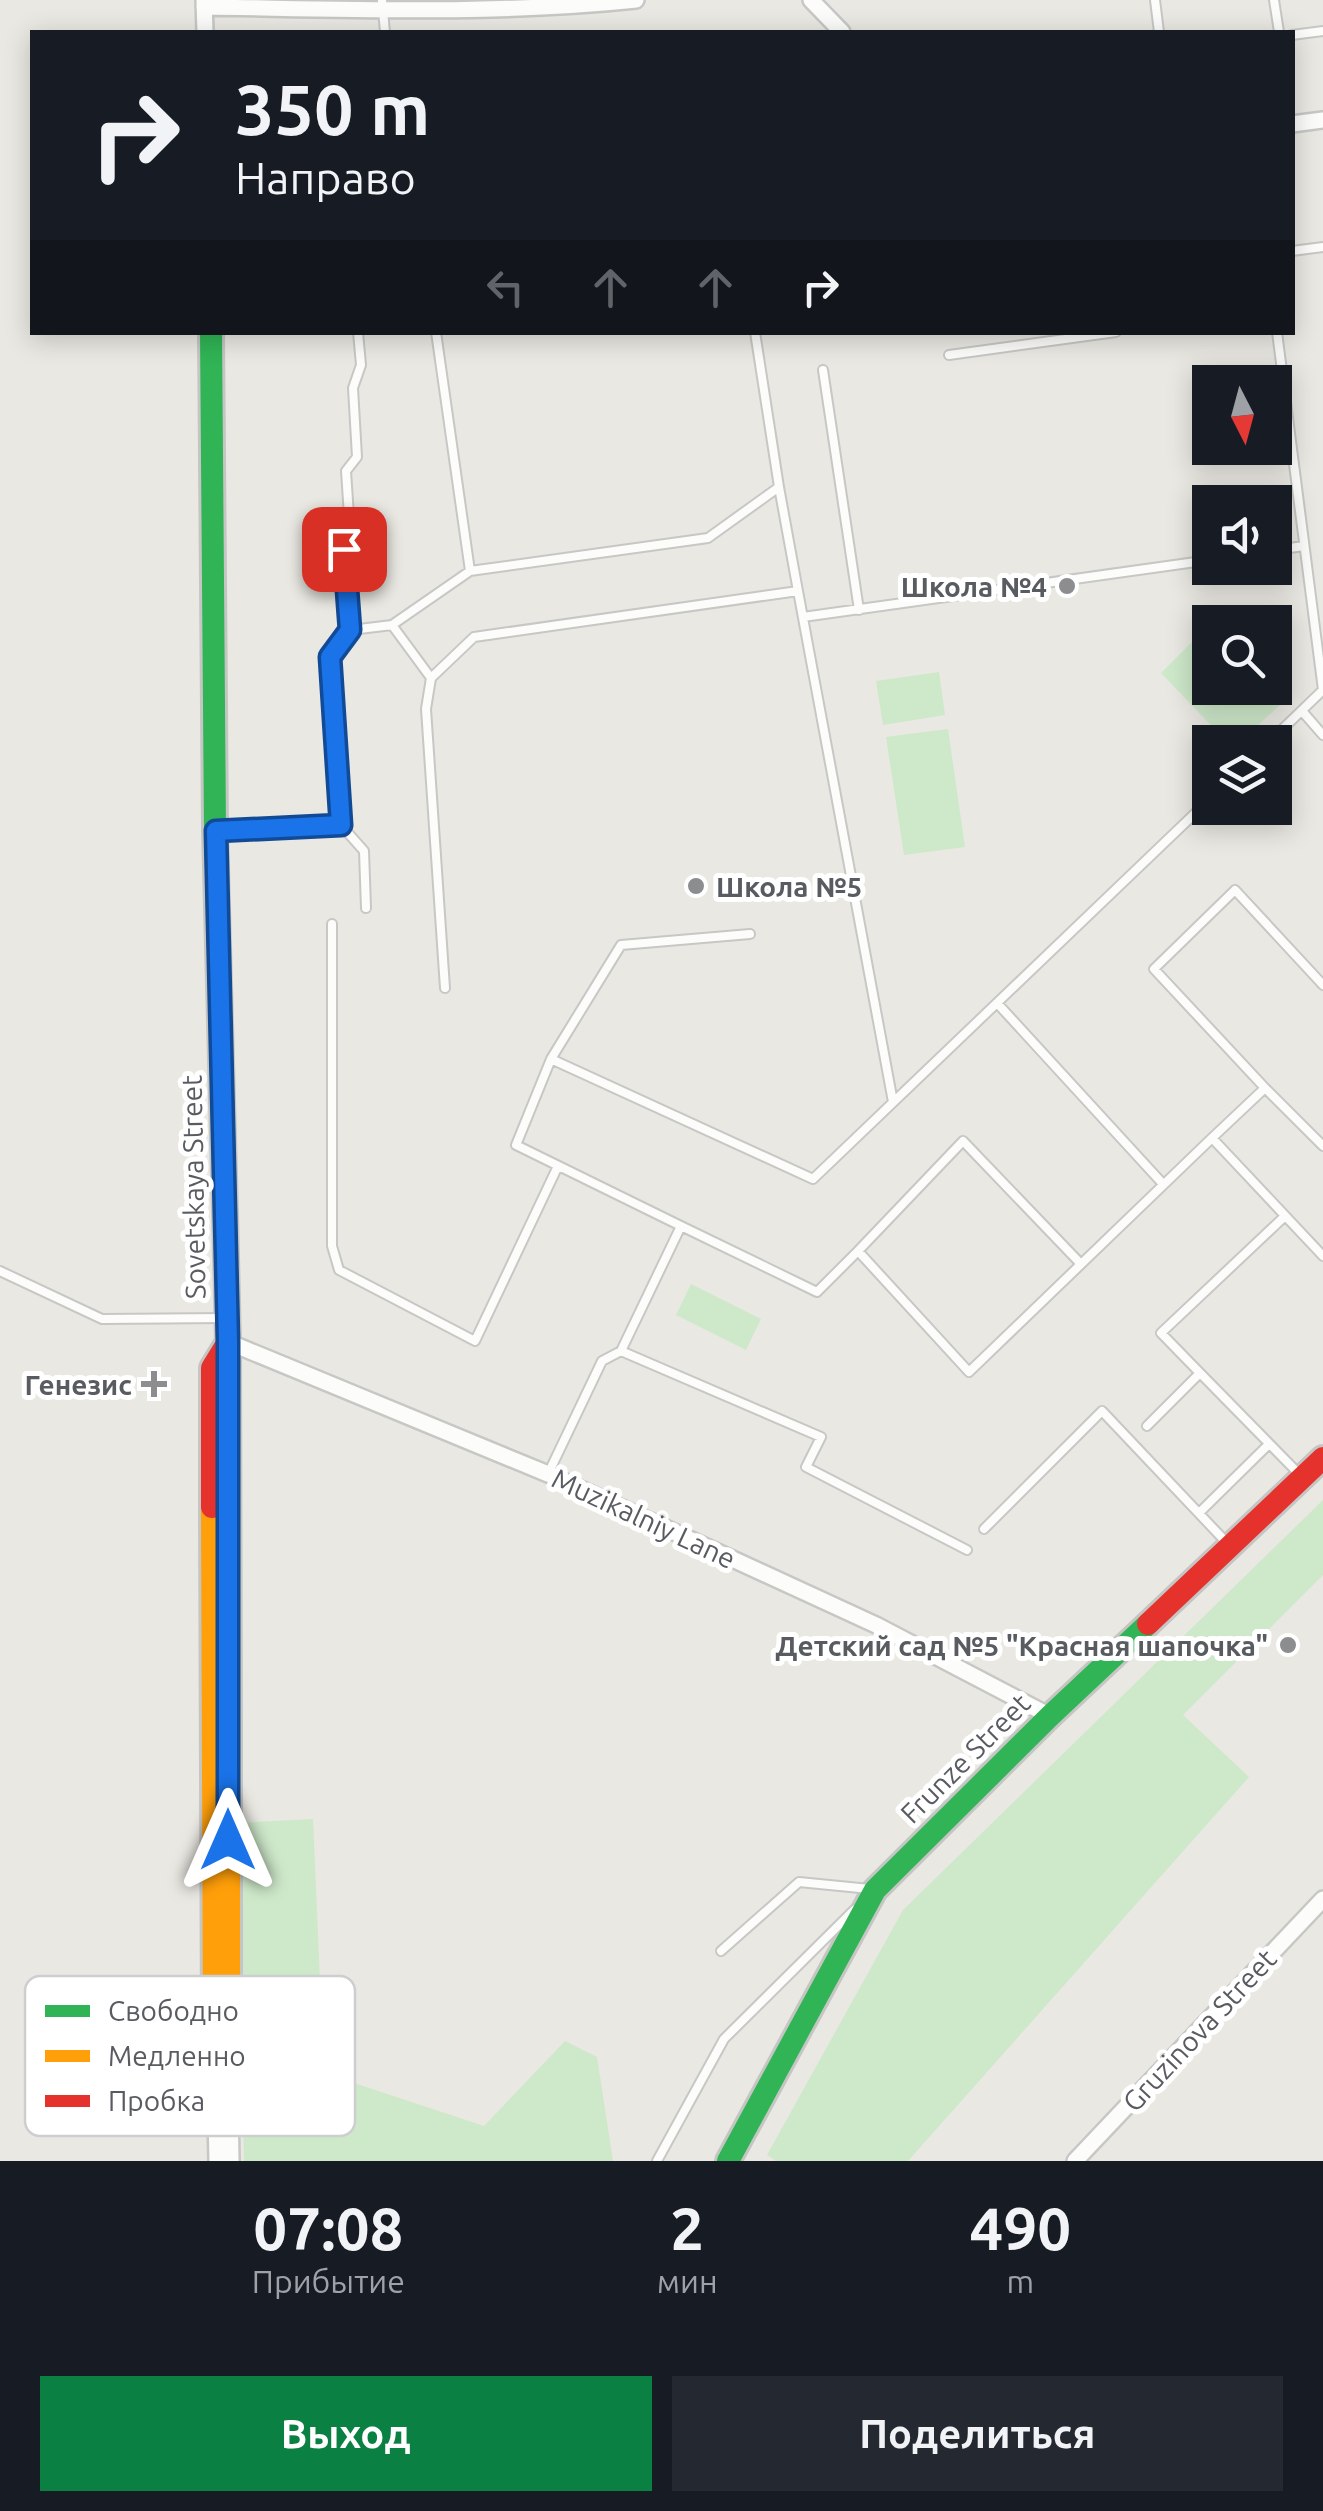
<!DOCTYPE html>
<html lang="ru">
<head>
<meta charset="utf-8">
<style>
  :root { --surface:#171b24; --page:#242831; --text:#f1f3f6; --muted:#9ea1a6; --accent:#0b8043 }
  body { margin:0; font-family:Ubuntu,sans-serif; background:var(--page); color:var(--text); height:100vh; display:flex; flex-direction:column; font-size:38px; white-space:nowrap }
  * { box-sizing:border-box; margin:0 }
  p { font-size:32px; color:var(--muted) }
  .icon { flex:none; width:55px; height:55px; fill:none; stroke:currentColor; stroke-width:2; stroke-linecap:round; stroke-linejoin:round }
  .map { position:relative; height:2161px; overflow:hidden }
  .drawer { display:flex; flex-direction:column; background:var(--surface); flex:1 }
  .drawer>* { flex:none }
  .banner { position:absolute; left:30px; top:30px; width:1265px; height:305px; border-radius:0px; box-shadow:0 5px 25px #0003; background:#171b24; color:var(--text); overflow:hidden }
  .needle { width:65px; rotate:174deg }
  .fabs { position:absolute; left:1192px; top:365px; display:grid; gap:20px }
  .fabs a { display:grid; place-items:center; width:100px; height:100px; border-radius:0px; background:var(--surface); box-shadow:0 5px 25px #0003; font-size:50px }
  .pin { position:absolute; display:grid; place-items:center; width:85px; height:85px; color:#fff; margin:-42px; border-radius:20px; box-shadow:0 5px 15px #0006 }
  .me { position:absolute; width:110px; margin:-55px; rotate:0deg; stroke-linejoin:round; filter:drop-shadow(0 0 8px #0008) }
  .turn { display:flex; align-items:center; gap:35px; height:210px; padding:0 40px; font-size:45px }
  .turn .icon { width:130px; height:130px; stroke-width:2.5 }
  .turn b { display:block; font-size:70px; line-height:85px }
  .lanes { display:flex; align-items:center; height:95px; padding:0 40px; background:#0003; justify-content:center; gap:50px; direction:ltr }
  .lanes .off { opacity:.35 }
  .eta { display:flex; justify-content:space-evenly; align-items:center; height:170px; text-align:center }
  .eta b { font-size:60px; font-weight:700; line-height:70px }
  .button { display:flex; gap:20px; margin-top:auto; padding:20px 40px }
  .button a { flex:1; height:115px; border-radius:0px; background:var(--accent); color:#fff; font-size:40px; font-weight:700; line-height:115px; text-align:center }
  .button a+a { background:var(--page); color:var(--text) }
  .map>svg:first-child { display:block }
  .green { fill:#cee8ca }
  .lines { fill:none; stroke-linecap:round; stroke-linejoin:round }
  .lane-casing { stroke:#c7c7c6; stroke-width:12 }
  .street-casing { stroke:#c7c7c6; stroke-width:20 }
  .fast-casing { stroke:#c5c6c4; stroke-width:28 }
  .slow-casing { stroke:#c5c6c4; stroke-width:28 }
  .jam-casing { stroke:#c5c6c4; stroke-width:28 }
  .lane { stroke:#fcfcfb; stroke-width:8 }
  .street { stroke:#fcfcfb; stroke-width:15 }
  .fast { stroke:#30b455; stroke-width:22 }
  .slow { stroke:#ff9f0a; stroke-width:22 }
  .jam { stroke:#e5322d; stroke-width:22 }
  .route-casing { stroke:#114b97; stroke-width:25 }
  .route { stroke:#1a73e8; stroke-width:18 }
  .poi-dot { fill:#8b8d8e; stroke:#fff; stroke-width:4 }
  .labels { text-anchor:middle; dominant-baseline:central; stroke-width:10; stroke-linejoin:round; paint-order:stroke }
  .poi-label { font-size:28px; font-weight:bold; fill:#585c61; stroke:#fff; text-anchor:end }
  .street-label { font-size:28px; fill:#585c61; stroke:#fff }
  .key { fill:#fff; stroke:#cdced0; stroke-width:2.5 }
  .key-label { font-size:28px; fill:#585c61 }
</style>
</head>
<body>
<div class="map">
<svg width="1323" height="2161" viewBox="0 0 1323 2161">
  <rect width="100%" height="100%" fill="#eae8e2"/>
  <path class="green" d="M1207,627L1210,630V688H1265L1281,704L1240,742H1227L1161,673Z
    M939,672L945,715L883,725L876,681Z
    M948,729L965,847L904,855L886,737Z
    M691,1284L761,1319L746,1350L676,1315Z
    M1323,1500V1575L1183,1715L1249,1777L908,2161H776L767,2155L903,1910Z
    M313,1819L324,2073L484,2126L565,2041L597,2057L613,2161H244L237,1823Z"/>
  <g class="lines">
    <g class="lane-casing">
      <path id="lane" d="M382,0L385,32
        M1155,0L1159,32
        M1274,0L1279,32
        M1292,35L1323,31
        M1292,251L1323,247
        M436,332L470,571L708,538L779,487L755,332
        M949,355L1116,332
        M823,370L859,610
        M1275,550L1304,546
        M798,591L893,1102
        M803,617L1210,560
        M392,625L470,571
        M351,630L392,625L431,678
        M1302,711L1323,735
        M1269,742L1323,690L1277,332
        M341,825L364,851L366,908
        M220,831L341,825L331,657L351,630L344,549L350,531L346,471L357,457L353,388L361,365L358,332
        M332,924V1246L339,1270L475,1341L558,1166
        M1323,985L1235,890L1154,969L1265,1088L1212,1138L1323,1256
        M445,988L426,709L431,678L474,637L798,591L779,487
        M997,1003L1163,1184
        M551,1059L813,1179L1210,799
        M1265,1088L1323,1146
        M681,1226L817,1292L858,1251L969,1372L1212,1138
        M858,1251L963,1141L1080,1263
        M0,1271L102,1319L226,1318
        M621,1351L821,1437L806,1467L967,1550
        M1200,1373L1161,1333L1285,1216
        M1147,1426L1200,1373L1302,1477
        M548,1474L602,1361L621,1351L681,1226L516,1145L551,1059L621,945L750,934
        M1199,1513L1269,1444
        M984,1529L1102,1411L1227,1543
        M721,1951L799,1882L870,1889
        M657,2161L724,2039L854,1910"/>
    </g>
    <g class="street-casing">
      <path id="street" d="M204,0L205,32
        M811,0L842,32
        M204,7C348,9 493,15 636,0
        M1292,124L1323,120
        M228,1342L548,1474L876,1625L1050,1716
        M214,2031L217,2161
        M229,2032L231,2161
        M1075,2161L1323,1899"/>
    </g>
    <g class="fast-casing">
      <path id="fast" d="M211,332L215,831L225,1214
        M728,2161L875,1890L1050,1716L1148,1624"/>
    </g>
    <g class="slow-casing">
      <path id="slow" d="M212,1507L214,2031L229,2032V1729"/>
    </g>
    <g class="jam-casing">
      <path id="jam" d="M225,1214L228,1342L229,1729
        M212,1507V1368L228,1342
        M1148,1624L1323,1458"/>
    </g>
    <use href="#lane" class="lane"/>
    <use href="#street" class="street"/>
    <use href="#fast" class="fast"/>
    <use href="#slow" class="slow"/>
    <use href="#jam" class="jam"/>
  </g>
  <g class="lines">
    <g class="route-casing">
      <path id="route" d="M228,1840V1342L216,831L341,825L330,657L350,630L344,549"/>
    </g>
    <use href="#route" class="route"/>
  </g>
  <g class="poi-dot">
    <circle cx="1067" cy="586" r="10"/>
    <circle cx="696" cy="886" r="10"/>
    <path d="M149 1369h10v10h10v10h-10v10h-10v-10h-10v-10h10z"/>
    <circle cx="1288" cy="1645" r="10"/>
  </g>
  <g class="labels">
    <g class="poi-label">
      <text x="1047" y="586">Школа №4</text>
      <text x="716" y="886" text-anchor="start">Школа №5</text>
      <text x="132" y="1384">Генезис</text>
      <text x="1268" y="1645">Детский сад №5 "Красная шапочка"</text>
    </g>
    <g class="street-label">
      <text transform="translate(193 1187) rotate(-91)">Sovetskaya Street</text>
      <text transform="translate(644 1518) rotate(25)">Muzikalniy Lane</text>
      <text transform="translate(965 1758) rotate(-45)">Frunze Street</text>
      <text transform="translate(1199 2030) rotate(-47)">Gruzinova Street</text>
    </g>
  </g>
  <rect x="25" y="1976" width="330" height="160" rx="15" class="key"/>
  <rect x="45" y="2005" width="45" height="12" fill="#30b455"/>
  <rect x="45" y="2050" width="45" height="12" fill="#ff9f0a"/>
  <rect x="45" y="2095" width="45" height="12" fill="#e5322d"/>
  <g class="key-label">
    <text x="108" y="2021">Свободно</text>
    <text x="108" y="2066">Медленно</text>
    <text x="108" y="2111">Пробка</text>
  </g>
</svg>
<div class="fabs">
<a><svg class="needle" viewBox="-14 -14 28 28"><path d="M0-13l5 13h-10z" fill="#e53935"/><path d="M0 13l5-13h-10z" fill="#9ea1a6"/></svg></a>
<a><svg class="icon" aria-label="sound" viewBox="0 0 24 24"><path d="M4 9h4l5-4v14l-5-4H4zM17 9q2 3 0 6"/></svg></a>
<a><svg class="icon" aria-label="search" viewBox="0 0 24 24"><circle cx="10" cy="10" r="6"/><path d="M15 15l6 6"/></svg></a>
<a><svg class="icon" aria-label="layers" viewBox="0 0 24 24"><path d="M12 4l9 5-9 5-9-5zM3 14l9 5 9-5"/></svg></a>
</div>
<div class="pin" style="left:344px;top:549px;background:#d93025"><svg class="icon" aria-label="arrive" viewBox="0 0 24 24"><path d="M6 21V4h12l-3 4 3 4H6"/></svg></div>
<svg class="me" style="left:228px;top:1840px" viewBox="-20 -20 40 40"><path d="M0-17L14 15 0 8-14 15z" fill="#1a73e8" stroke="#fff" stroke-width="4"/></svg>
<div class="banner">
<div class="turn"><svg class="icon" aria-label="right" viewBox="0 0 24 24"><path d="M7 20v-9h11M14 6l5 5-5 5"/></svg><div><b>350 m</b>Направо</div></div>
<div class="lanes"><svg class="icon off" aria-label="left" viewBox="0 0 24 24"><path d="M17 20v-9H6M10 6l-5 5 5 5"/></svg><svg class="icon off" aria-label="ahead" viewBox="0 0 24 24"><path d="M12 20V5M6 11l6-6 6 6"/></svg><svg class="icon off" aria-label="ahead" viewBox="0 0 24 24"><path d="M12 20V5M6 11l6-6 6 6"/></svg><svg class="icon" aria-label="right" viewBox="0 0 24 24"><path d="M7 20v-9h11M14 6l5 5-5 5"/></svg></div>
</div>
</div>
<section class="drawer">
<div class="eta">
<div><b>07:08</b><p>Прибытие</p></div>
<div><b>2</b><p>мин</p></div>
<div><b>490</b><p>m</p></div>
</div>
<div class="button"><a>Выход</a><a>Поделиться</a></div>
</section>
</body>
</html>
